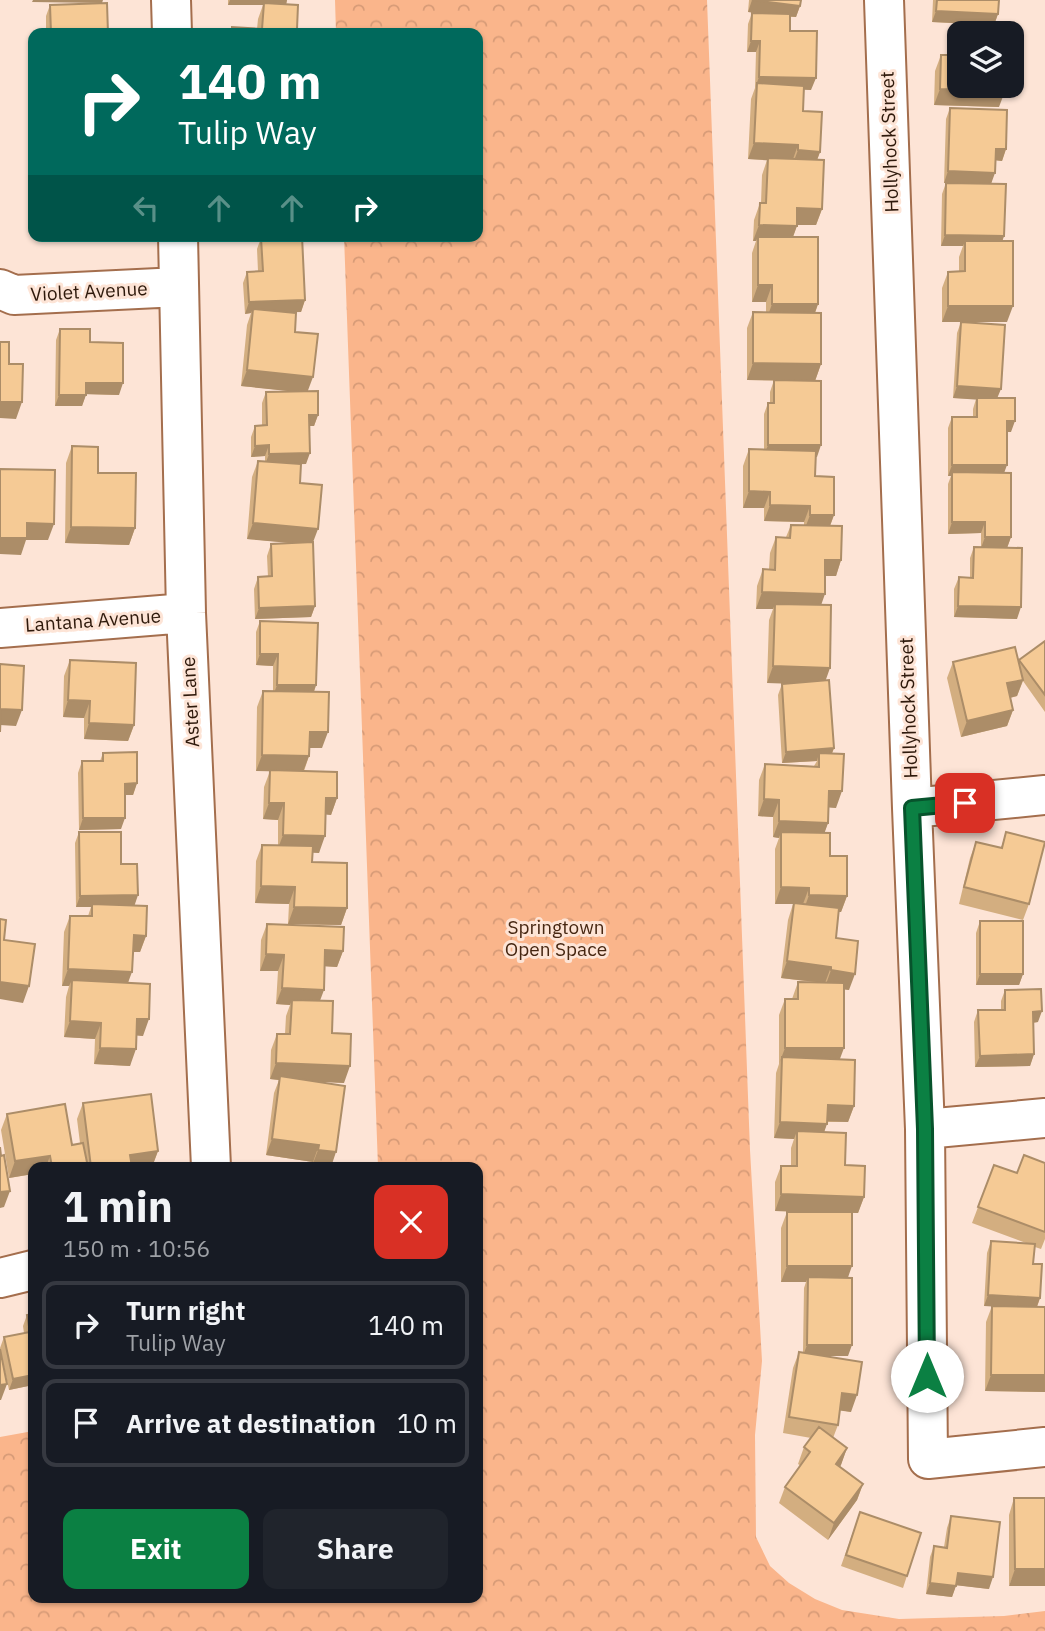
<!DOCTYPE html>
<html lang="en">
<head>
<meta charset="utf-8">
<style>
  :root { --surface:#171b24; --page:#20242c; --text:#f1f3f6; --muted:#9ea1a6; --line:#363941; --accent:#0b8043 }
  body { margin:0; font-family:"IBM Plex Sans",sans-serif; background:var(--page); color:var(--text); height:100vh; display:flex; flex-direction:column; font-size:26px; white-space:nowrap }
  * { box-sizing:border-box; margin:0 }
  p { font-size:23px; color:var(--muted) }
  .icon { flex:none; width:38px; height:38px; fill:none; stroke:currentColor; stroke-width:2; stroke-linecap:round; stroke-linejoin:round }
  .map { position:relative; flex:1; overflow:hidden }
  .side { position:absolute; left:28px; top:1162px; width:455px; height:441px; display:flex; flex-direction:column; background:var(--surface); border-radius:14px; box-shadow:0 2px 5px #0004 }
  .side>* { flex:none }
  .banner { position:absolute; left:28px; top:28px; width:455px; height:214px; border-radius:14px; box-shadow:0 2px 5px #0004; background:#00695c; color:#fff; overflow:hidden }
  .fabs { position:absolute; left:947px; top:21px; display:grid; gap:14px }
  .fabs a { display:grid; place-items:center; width:77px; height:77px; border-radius:14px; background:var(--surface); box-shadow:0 2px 5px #0004; font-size:35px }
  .pin { position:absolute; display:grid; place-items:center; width:60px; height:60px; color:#fff; margin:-30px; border-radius:14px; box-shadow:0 4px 10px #0006 }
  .me { position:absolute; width:77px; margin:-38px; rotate:0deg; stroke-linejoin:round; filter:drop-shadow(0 0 5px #0008) }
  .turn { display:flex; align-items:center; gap:24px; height:147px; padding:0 35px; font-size:32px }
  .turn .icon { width:91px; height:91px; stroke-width:2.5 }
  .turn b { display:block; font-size:49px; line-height:60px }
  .lanes { display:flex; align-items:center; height:66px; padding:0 35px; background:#0003; justify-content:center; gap:35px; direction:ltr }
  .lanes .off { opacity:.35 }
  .round { display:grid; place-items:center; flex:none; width:74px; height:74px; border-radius:14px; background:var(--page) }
  .summary { display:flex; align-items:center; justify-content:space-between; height:119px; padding:0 35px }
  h1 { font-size:42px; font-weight:700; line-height:52px }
  .cta { display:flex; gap:14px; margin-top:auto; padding:14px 35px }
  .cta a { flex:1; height:80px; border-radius:14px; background:var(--accent); color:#fff; font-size:28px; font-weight:700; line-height:80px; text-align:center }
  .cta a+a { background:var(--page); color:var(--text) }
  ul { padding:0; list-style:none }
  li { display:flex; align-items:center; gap:21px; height:88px; margin:0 14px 10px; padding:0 21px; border:4px solid var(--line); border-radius:14px }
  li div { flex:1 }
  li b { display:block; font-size:26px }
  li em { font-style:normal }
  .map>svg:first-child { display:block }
  .park { fill:url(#park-crowns) }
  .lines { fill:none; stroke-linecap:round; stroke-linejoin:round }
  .minor-casing { stroke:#a46e4d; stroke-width:42 }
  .minor { stroke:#fff; stroke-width:38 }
  .wall { fill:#d3ae80 }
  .shaded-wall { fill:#ac8d68 }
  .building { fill:#f5ca95; stroke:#ac8d68; stroke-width:2 }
  .route-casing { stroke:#07532c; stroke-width:18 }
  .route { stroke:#0b8043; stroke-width:12 }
  .labels { text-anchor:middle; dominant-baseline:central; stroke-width:6; stroke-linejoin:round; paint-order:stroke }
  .street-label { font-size:19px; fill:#2e190b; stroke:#fde4d6 }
  .park-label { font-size:19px; fill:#462611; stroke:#fde4d6 }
</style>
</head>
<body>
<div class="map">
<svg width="1045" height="1631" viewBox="0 0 1045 1631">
  <defs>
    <pattern id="park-crowns" width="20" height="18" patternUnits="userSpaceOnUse" patternTransform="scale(1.75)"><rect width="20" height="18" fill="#fab58b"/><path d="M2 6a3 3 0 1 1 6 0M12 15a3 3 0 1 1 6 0" fill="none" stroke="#d79b77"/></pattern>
  </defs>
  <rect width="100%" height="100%" fill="#fde4d6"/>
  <path class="park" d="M335,0H707L750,1150L762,1361L755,1435L756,1537L770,1566L789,1583L815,1599L842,1610L899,1619L1004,1616L1045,1611V1631H0V1437L33,1431V1598H478V1167H378L344,236H478V33H336Z"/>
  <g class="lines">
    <g class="minor-casing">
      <path id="minor" d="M171,0L172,33
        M884,0L912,808L925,1129L928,1459L1045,1447
        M178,236L186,613L211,1167
        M0,289L14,295L179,287
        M0,628L186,613
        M912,808L1045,795
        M925,1129L1045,1118
        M0,1278L33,1270"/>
    </g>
    <use href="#minor" class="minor"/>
  </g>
  <path class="wall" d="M228,0H287L286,4L297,29L311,33H230L232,27L257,29L258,19L263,5H228Z
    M749,0H801L800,6L796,17H790V31L811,90L804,89L803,111L820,152L817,160L822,209L816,225H797L793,237L818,304L815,313L821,364L815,381L747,380V328L753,312H766V302H752V253L756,241H753L754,220L760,203H761L762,175L767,160L748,159L751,99L755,88L756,52H747L748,24L752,13H759L748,12Z
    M933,0H999L998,14L994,25L932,22Z
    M50,5L108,33H46V16Z
    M956,25L999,107L934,105L935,71L941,55H950V41Z
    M950,108L1006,149L1002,161L996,160L991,184L1004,236L1002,241L1007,322H966L1011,432H1007L1004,473L1011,537L1007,548L1017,619L954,617V589L959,577L970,578V558L974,547H981V533L948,534V484L951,476H948V428L952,417H973V409L976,399L953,398L957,333L961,322H942V288L948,272L959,271V257L963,246H941L942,194L946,183H944L946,119Z
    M261,238L305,300L301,312H285L295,332L308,391L318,415L314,426H309L306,464H300V483L313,543L315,606L311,617L255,619L254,589L258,577H268L267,556L271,544L293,543L247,539L252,477L258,461H265V456L251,457V437L255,426H262V403L266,392L290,391L241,386L247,325L251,313L245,314L243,283L247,272L258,271L257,249Z
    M60,329L90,342L119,395L86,394L82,406H55L56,340Z
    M774,380L817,457H816L815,476L834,515L830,526L841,560L836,576H825L821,605L825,681L834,748L832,754L836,808L829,807L828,823L824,833L830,856L847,896L841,912H839L836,938L849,990L844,989L840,1059L854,1106L848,1122H827L824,1132L864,1197L858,1213H852L848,1278V1356H826L851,1412L840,1410L838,1425L833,1438L847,1448L840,1467L863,1484L857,1500L828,1540L779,1503L785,1487L801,1466L798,1464L804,1447L811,1438L783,1433L793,1368L799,1352H803L804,1288L806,1282H781V1228L787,1212H808L775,1211V1182L781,1166H791V1148L794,1139L774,1138L776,1073L779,1064V1015L785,999H792L798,982L821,983L781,978L788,920L793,904H775V849L779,838L773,837V817L758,816L759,780L765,764L814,766L817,761L782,763L778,695L782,684L785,683H767L769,620L773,609H756L757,586L763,569H769L770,553L776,537H786L791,525H804V522L764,521V508H743V466L749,449L764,450V414L768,403H770V392Z
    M72,446L98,473L135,528L129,545L65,543L66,463Z
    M260,621L316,685L314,692L322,748H309V756L304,771L337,798L331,815L326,814L319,853L312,852V862L347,908L341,925L288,924L289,904L255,903L256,861L262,845H278V820L263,819L264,787L270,771H256L257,707L263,691H273V666L256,665V632Z
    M1045,641V712L1023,681L1017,696L1010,698L1013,710L1007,726L961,737L947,678L953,662H1019V660Z
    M70,660L134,725L128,741L84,739V718L63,717L64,676Z
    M103,753L137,783L133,795H125L121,829L79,830L78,773L82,761H100Z
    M79,832L121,864L134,905L146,936L140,952H133L128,983L143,1036L136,1035L130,1066L94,1064L95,1039L64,1037L66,997L69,986H62L64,932L70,916H88L91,907H76L75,843Z
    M1006,832L1029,904L1023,920L959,904L970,858L976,842L1001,848Z
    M980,921L1023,974L1019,985H976V933Z
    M267,924L343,951L337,967L325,966L319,1001L332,1033L344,1083L315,1081L331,1167L312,1166L313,1162L266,1155L274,1093L279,1080L270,1079L271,1050L277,1034H285L286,1016L290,1005L276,1004L278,971H260L261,940Z
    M1005,990L1038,1022L1033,1023L1034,1054L1030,1066L975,1067L974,1022L978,1010H1001V1001Z
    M83,1103L158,1151L152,1167H33V1174L9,1178L1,1130L7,1114L72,1145L80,1143L77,1119Z
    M1045,1163V1239L1041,1249L1035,1247L1033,1264L1040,1298L1037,1307H1045V1392L985,1391L986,1322L992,1306H984L987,1253L991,1241L1026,1243L972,1223L994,1165L1017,1173Z
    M33,1314V1385L9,1390L0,1348L4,1337L24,1333L23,1326L27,1315Z
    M1014,1498H1045L1009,1586V1515Z
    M860,1512L921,1533L903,1588L841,1566Z
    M951,1516L989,1589L956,1585L952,1597L926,1594L930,1557L934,1546L944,1547L947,1528Z"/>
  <path class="shaded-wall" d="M33,0H103L102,3L32,2Z
    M230,0H287L286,5H228Z
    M752,0L800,6L796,17L748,12Z
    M936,11L998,14L994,25L932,22Z
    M751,41H760L756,52H747Z
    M759,77L816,78L811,90L757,88V83L755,88Z
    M940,89L1005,91L999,107L934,105Z
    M754,143L798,145L792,162L748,159Z
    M996,149H1006L1002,161L992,160Z
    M798,150L820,152L814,168L792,166Z
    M948,171L995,173L991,184L944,183Z
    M797,208L822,209L816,225H791Z
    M759,225L797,226L791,242L758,237L756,241H753Z
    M945,235L1004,236L1000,248L965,241L963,246H941Z
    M758,285H772L766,302H752Z
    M305,300L301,312L253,313V309L251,313L245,314L249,302Z
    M772,304H818L812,321H766Z
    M948,306H1013L1007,322H942Z
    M753,363L821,364L815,381L747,380Z
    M247,370L313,377L307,393L241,386Z
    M86,383H123L119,395L82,394Z
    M957,386L1001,389L996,401L953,398Z
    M59,395H86L82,406H55Z
    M0,402H22L16,419L0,418Z
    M309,415H318L314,426H305Z
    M1007,421H1015L1011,432H1003Z
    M269,445L265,456L251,457L255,446Z
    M768,445H821L817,457L764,456Z
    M310,453L306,464L265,465L269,454Z
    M952,465H1007L1003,476L952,472L951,476H948Z
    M749,491L770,492L764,508H743Z
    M770,505L810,506L804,522L764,521Z
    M810,515H834L828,531H804Z
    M952,522H985L981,533L948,534Z
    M27,523L54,524L48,540H26L21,555L0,554V538Z
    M253,523L318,529L312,545L247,539Z
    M71,527L135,528L129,545L65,543Z
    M985,537H1011L1007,548H981Z
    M825,560H841L836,576H819Z
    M762,592L825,594L819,611L775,604L773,609H756Z
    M315,606L311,617L255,619L259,608Z
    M958,606L1021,607L1017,619L954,617Z
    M260,654H278L273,666L256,665Z
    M773,666L830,668L824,685L767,683Z
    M1023,680L1017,696L1001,700L1007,683Z
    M277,685H316L312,697L273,696Z
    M68,700L90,701L84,718L63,717Z
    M1,709L22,710L16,726L0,725Z
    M1013,710L1007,726L961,737L967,721Z
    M89,723L134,725L128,741L84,739Z
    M310,732H328L322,748H304Z
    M834,748L829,760L819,753L817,761L782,763L786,752Z
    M262,755L309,756L303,772L256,771Z
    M137,783L133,795H121L125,784Z
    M829,791H842L836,808L823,807Z
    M326,798H337L331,815L320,814Z
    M764,799L779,800L773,817L758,816Z
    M269,803H284L278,820L263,819Z
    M83,818H125L121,829L79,830Z
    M779,821L828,823L822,840L781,832L779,838L773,837Z
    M283,835L325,836L319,853L277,851Z
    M261,886L295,887L289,904L255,903Z
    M781,887L809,888L803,904H775Z
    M138,895L134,907L92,904L91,907H76L80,896Z
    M809,895L847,896L841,912H803Z
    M294,907L347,908L341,925L288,924Z
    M134,935L146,936L140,952H128Z
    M325,950L343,951L337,967L319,966Z
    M266,954L284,955L278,971H260Z
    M787,961L831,967L825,983L781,978Z
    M68,969L132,972L126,988L72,980L69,986H62Z
    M831,970L855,974L849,990L825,987Z
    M980,974H1023L1019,985H976Z
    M0,982L29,986L23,1003L0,999Z
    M282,988L324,990L318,1006L292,1000L290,1005L276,1004Z
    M1042,1011L1038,1022L1029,1023L1033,1012Z
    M137,1019H149L143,1036L131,1035Z
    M70,1021L101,1023L95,1039L64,1037Z
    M100,1048L136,1049L130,1066L94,1064Z
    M785,1048H844L838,1064L782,1057L779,1064Z
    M1034,1054L1030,1066L975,1067L980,1056Z
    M276,1063L350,1066L344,1083L280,1080V1076L279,1080L270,1079Z
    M828,1105L854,1106L848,1122L822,1121Z
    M780,1122L827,1124L821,1141L797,1131L794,1139L774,1138Z
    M272,1139L319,1145L313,1162L266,1155Z
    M318,1150L336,1152L331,1167L312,1166Z
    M158,1151L152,1167H125L130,1155Z
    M50,1156L46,1167H33V1174L9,1178L15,1161Z
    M10,1191L4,1207L0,1208V1192Z
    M781,1194L864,1197L858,1213L775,1211Z
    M787,1266H852L846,1283L808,1277L806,1282H781Z
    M988,1295L1040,1298L1036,1309L984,1306Z
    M807,1345H852L848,1356H803Z
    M33,1375V1385L9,1390L13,1379Z
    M991,1375H1045V1392L985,1391Z
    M7,1384L1,1400H0V1385Z
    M842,1393L857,1395L851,1412L836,1410Z
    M847,1448L841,1465L830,1480L836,1464Z
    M863,1484L857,1500L828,1540L834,1523Z
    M1015,1569H1045V1586H1009Z
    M958,1573L993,1577L989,1589L954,1585Z
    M930,1583L956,1586L952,1597L926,1594Z"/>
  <path class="building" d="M752,0H801L800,6Z
    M937,0H999L998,14L936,11Z
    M107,3L108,33H51L50,5Z
    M264,3L298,5L297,29L311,30V33H232V27L262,29Z
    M752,13L790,14V31H817L816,78L759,77L760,41H751Z
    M956,25L1007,27V33H959V86H1005V91L940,89L941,55H955Z
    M757,83L804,86L803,111L822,112L820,152L798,150V145L754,143Z
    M950,108L1007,110L1006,149H996L995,173L948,171Z
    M768,158L824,160L822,209L797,208V226L759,225L760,203H766Z
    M946,183L1006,184L1004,236L945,235Z
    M302,236L305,300L249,302L247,272L263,271L261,238Z
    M758,237H818V304H772V285H758Z
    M965,241H1013V306H948V272L965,271Z
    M253,309L296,313L295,332L318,334L313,377L247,370Z
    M753,312L821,313V364L753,363Z
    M961,322L1005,325L1001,389L957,386Z
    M60,329H90V342L123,343V383H86V395H59Z
    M0,342H9V364H23L22,402H0Z
    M774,380L821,381V445H768V403H774Z
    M318,391V415H309L310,453L269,454V445L255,446V426L267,425L266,392Z
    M977,398H1015V421H1007V465H952V417H977Z
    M72,446L98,447V473H136L135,528L71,527Z
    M749,449L816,451L815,476L834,477V515H810V506L770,505V492L749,491Z
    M258,461L301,464L300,483L322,485L318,529L253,523Z
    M0,469L55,470L54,524L27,523V538H0Z
    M952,472L1011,473V537H985V522H952Z
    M791,525L842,526L841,560H825V594L762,592L763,569L775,570L776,537L790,538Z
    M313,542L315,606L259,608L258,577L272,576L271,544Z
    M974,547L1022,548L1021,607L958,606L959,577L973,578Z
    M775,604L831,605L830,668L773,666Z
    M260,621L318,623L316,685H277L278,654H260Z
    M1045,641V695L1019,660Z
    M1015,647L1023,680L1007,683L1013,710L967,721L953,662Z
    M70,660L136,663L134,725L89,723L90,701L68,700Z
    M0,664L24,666L22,710L1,709L0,732Z
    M829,680L834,748L786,752L782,684Z
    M263,691L329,692L328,732H310L309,756L262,755Z
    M137,752V783L125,784V818H83L82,761H103V753Z
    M819,753L844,754L842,791H829L828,823L779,821V800L764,799L765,764L819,767Z
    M270,770L337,772V798H326L325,836L283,835L284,803H269Z
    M79,832H121V864H137L138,895L80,896Z
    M781,832L830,833V856H847V896L809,895V888L781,887Z
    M1006,832L1045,842L1029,904L964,887L976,842L1002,848Z
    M262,845L313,846L312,862L347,863V908L294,907L295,887L261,886Z
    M794,903L839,908L836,938L858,941L855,974L831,970V967L787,961Z
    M92,904L147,906L146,936L134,935L132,972L68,969L70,916H92Z
    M0,919L6,920L4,940L35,944L29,986L0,982Z
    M980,921H1023V974H980Z
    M267,924L344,927L343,951L325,950L324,990L282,988L284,955L266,954Z
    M72,980L150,984L149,1019H137L136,1049L100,1048L101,1023L70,1021Z
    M798,982L844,983V1048H785V999H798Z
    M1041,989L1042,1011L1033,1012L1034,1054L980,1056L978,1010H1005V990Z
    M292,1000L333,1001L332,1033L351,1034L350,1066L276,1063L277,1034H290Z
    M782,1057L855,1060L854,1106L828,1105L827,1124L780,1122Z
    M280,1076L345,1086L336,1152L318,1150L319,1145L272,1139Z
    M151,1094L158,1151L130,1155L132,1167H91L83,1103Z
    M65,1104L72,1145L83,1143L88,1167H52L50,1156L15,1161L7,1114Z
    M797,1131L846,1133L845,1165L865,1166L864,1197L781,1194V1166H797Z
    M0,1147L1,1156L4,1155L10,1191L0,1192Z
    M1024,1155L1045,1163V1232L978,1207L994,1165L1017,1173Z
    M787,1212H852V1266H787Z
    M991,1241L1035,1244L1033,1264H1042L1040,1298L988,1295Z
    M808,1277L852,1278V1345H807Z
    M992,1306L1045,1307V1375H991Z
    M33,1314V1375L13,1379L4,1337L30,1332L27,1315Z
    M0,1349L7,1384L0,1385Z
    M799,1352L862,1362L857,1395L842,1393L838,1425L789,1417Z
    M819,1427L847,1448L836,1464L863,1484L834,1523L785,1487L810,1452L804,1447Z
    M1014,1498H1045V1569H1015Z
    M860,1512L921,1533L907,1576L846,1555Z
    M951,1516L1000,1522L993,1577L958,1573L956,1586L930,1583L934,1546L947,1548Z"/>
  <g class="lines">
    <g class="route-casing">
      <path id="route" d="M927,1376L925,1129L912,808L965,803"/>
    </g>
    <use href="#route" class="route"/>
  </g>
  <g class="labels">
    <g class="street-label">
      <text transform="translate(889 142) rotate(-92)">Hollyhock Street</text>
      <text transform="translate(89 291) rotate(-3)">Violet Avenue</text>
      <text transform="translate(93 620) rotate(-4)">Lantana Avenue</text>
      <text transform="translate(190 702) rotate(-93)">Aster Lane</text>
      <text transform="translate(908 708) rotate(-92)">Hollyhock Street</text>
    </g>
    <g class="park-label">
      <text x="556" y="927">Springtown<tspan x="556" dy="22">Open Space</tspan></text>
    </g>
  </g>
</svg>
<div class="fabs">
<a><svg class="icon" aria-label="layers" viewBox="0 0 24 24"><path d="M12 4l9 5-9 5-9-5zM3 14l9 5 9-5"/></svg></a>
</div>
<div class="pin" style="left:965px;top:803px;background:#d93025"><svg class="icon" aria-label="arrive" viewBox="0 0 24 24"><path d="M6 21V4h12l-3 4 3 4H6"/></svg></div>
<svg class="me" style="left:927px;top:1376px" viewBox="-20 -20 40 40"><circle r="19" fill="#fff"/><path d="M0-13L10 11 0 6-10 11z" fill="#0b8043"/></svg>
<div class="banner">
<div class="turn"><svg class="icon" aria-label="right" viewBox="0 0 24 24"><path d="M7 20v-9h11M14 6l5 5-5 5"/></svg><div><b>140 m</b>Tulip Way</div></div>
<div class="lanes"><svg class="icon off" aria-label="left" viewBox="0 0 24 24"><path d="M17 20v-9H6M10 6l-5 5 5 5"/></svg><svg class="icon off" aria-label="ahead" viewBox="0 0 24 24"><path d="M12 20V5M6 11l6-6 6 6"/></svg><svg class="icon off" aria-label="ahead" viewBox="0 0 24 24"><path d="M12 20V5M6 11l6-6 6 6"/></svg><svg class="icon" aria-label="right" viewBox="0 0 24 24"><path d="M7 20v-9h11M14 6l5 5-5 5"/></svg></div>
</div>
<section class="side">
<div class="summary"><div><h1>1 min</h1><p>150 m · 10:56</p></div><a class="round" style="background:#d93025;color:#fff"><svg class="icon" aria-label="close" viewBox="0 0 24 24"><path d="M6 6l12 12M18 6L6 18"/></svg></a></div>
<ul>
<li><svg class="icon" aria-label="right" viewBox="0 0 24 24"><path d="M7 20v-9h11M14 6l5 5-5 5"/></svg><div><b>Turn right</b><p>Tulip Way</p></div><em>140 m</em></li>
<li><svg class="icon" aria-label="arrive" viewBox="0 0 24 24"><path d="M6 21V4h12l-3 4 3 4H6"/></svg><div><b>Arrive at destination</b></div><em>10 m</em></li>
</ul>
<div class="cta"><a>Exit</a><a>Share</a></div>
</section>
</div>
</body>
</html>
